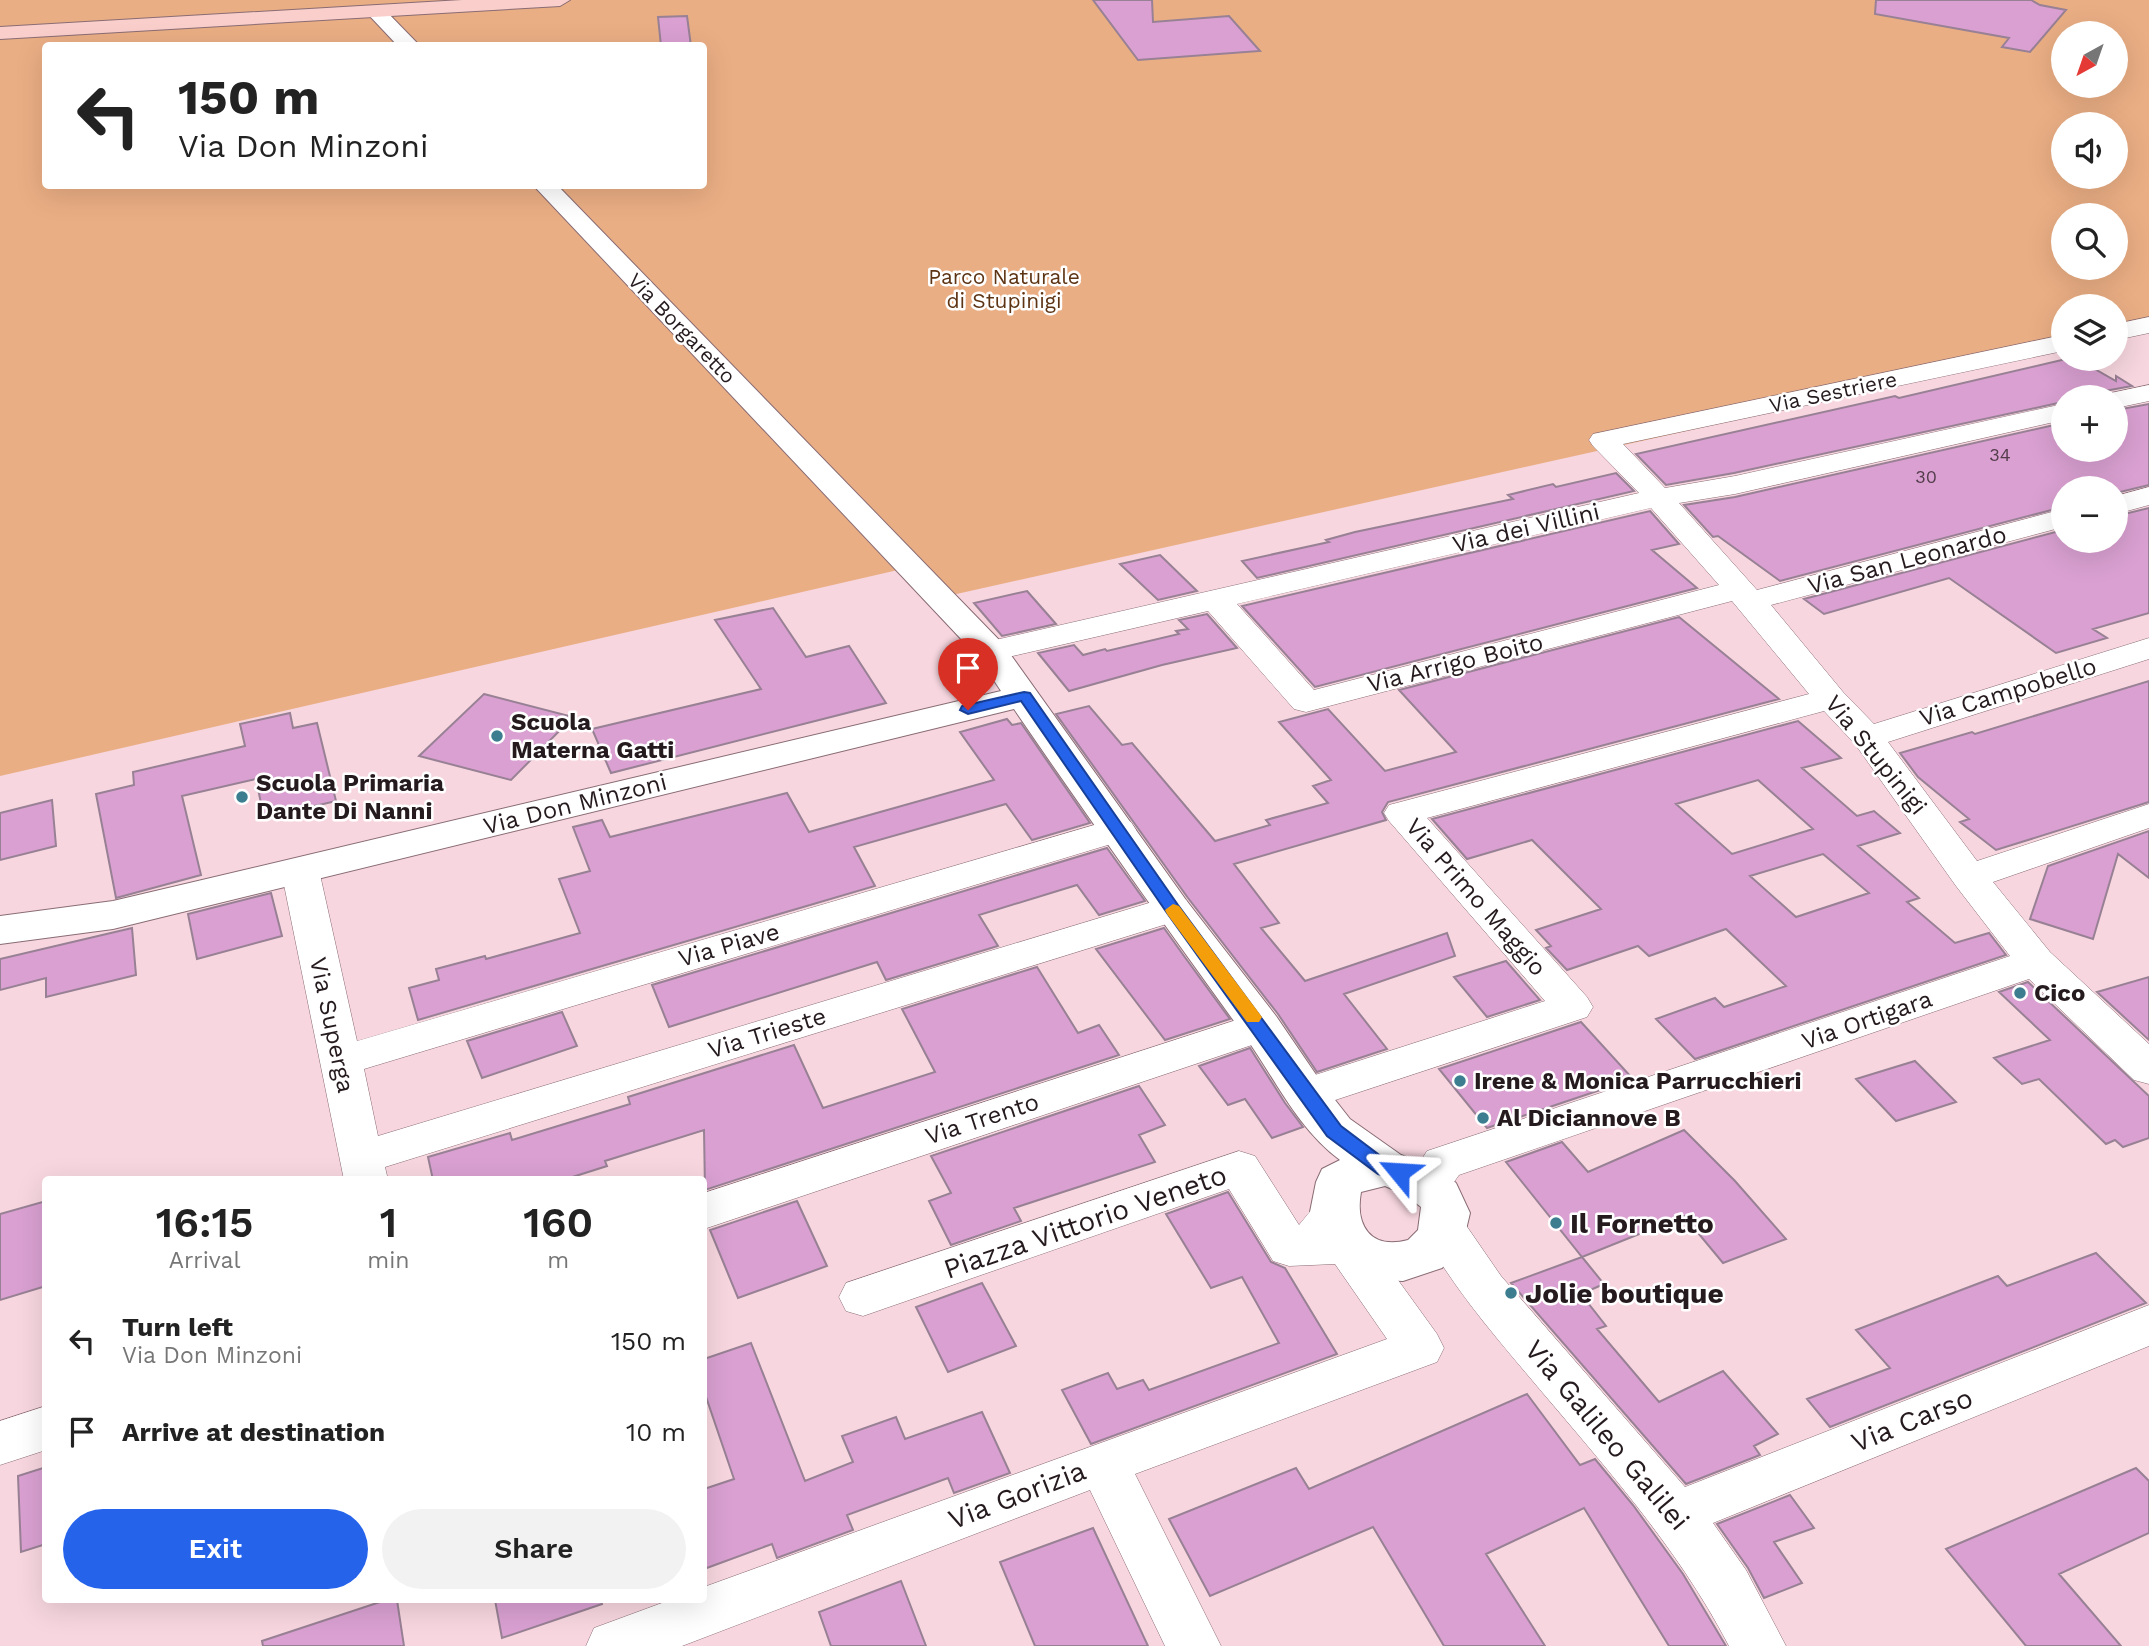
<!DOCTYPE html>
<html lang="en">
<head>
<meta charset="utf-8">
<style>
  :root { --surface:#fff; --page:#f2f2f2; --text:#222; --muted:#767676; --accent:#2563eb }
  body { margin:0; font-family:"Work Sans",sans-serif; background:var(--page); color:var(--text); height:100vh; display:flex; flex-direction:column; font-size:26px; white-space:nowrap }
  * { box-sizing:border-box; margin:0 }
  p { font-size:23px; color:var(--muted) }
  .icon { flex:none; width:38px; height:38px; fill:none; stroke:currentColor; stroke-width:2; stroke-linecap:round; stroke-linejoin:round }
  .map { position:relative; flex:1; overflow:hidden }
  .drawer { position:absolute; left:42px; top:1176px; width:665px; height:427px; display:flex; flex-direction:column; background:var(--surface); border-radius:7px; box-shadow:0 7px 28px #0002 }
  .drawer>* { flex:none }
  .top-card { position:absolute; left:42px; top:42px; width:665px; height:147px; border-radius:7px; box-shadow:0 7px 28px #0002; background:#fff; color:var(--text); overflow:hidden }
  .needle { width:46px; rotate:220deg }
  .fabs { position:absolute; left:2051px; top:21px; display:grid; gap:14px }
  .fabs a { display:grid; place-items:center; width:77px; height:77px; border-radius:50%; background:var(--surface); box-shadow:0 7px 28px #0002; font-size:35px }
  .pin { position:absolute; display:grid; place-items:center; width:60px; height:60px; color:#fff; margin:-72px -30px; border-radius:50% 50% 50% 0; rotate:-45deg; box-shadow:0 0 7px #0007 }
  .pin .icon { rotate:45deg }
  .me { position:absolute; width:77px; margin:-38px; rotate:297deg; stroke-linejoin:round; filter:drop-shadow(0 0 5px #0008) }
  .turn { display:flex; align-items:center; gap:24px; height:147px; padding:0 21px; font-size:32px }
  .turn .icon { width:91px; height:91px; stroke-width:2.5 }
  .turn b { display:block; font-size:49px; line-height:60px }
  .eta { display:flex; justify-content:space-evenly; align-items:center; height:119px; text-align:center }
  .eta b { font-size:42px; font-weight:600; line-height:49px }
  .action { display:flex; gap:14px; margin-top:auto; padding:14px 21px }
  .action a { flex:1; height:80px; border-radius:42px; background:var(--accent); color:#fff; font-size:28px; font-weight:600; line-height:80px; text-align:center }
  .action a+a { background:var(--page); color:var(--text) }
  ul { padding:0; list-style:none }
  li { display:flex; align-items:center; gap:21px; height:91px; padding:0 21px }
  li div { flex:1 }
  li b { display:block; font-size:26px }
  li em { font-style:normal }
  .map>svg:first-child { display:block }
  .green { fill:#eaae84; fill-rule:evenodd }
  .building { fill:#d9a0d1; stroke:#988194; stroke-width:2; fill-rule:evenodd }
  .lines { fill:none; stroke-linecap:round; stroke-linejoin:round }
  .minor-casing { stroke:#896c74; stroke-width:1 }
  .tertiary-casing { stroke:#896c74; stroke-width:2 }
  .secondary-casing { stroke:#896c74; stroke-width:2 }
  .minor { fill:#fff; fill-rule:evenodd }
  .tertiary { fill:#fff; fill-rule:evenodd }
  .secondary { fill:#facfcb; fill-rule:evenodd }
  .route { fill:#2563eb; stroke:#184099; stroke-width:2 }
  .slow { fill:#f59e0b }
  .poi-dot { fill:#3c7e90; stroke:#fff; stroke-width:2.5 }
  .labels { text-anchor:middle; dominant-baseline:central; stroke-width:5; stroke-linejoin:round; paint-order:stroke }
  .far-number-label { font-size:18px; fill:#523c4a }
  .far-park-label { font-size:21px; fill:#5d3414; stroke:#fff }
  .far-street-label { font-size:21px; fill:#251a1d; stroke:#fff }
  .street-label { font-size:24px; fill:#251a1d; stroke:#fff }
  .poi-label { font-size:24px; font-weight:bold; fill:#251a1d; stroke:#fff; text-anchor:start }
  .near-street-label { font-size:28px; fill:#251a1d; stroke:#fff }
  .near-poi-label { font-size:28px; font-weight:bold; fill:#251a1d; stroke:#fff; text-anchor:start }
</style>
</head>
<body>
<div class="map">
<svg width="2149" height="1646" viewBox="0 0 2149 1646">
  <rect width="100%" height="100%" fill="#f7d6df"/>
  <path class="green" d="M0,0H2149V328L2116,335V306H2063V347L952,595L924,564L0,776ZM2063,33H2116V86H2063ZM46,46H704V186H46ZM2063,124H2116V177H2063ZM2063,215H2116V268H2063Z"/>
  <path class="building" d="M1093,0H1152L1153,22L1229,16L1260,51L1138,60Z
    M1876,0H2031L2040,5L2066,10L2030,52L2002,47L2009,38L1875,14Z
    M687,16L691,46H661L658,17Z
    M2066,359H2077L2116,381V376L2132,386L2105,391L2101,397H2063V402L1734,473L1666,485L1636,454L1895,396L1899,398Z
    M2149,404V485L2116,493V488H2063V507L1780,581L1718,536L1713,537L1684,505L1735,497L2063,423V450H2116V410Z
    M1616,473L1634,491L1257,578L1242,561L1329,542L1326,540L1355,532L1513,499L1508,495L1553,484L1556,487Z
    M2149,508V613L2093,629L2107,638L2056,653L1949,578L1824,614L1804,599L2063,530V541H2116V516Z
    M1650,511L1679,544L1652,550L1697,588L1315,687L1242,606Z
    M1160,555L1197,591L1158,600L1120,564Z
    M1027,591L1056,624L1002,636L974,603Z
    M773,608L806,657L849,646L886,703L611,773L592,729L761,689L715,620Z
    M1207,614L1237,648L1162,665L1069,691L1038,653L1074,645L1083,655L1105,649L1107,651L1179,634L1176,631L1188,629L1179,620Z
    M1679,617L1779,699L1388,802L1382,812L1386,820L1234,864L1279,923L1261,928L1305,981L1447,933L1455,956L1344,994L1387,1049L1317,1072L1278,1014L1188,898L1056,714L1089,706L1122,745L1132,743L1215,841L1270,825L1266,820L1328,803L1313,786L1331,780L1279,722L1328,709L1385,771L1456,752L1399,690Z
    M2149,681V802L1996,850L1960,822L1969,819L1918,777L1900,753L1972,732L1975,734Z
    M484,694L573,717L511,780L419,756Z
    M290,713L293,728L317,723L336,801L264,818L256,779L182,796L201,875L116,898L96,794L134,785L133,772L245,746L240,724Z
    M1007,719L1012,725L1021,723L1090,823L1032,840L1006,804L854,847L875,886L418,1020L409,988L439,980L436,969L485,956L486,959L580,933L559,879L590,871L573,827L602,820L610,837L787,793L809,832L994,780L960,732Z
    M1798,721L1841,758L1802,768L1857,816L1874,811L1900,833L1858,846L1919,898L1907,902L1955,943L1989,933L2006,955L1695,1059L1656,1019L1715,998L1724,1007L1786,986L1726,929L1649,956L1638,946L1567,970L1546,948L1551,946L1536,930L1601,909L1532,840L1467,859L1432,819ZM1758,780L1813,829L1732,854L1676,804ZM1823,854L1869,893L1796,917L1750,876Z
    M52,800L56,846L0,860V813Z
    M2149,831V878L2118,854L2093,939L2030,919L2048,866Z
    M1107,848L1145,901L1099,915L1077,885L979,915L998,946L886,980L877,962L669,1027L652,985Z
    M271,893L282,936L197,959L188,914Z
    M132,928L136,975L46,997V978L0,990V959Z
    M1164,928L1184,956L1230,1019L1165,1040L1096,949Z
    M1506,961L1540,1000L1487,1017L1454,977Z
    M1037,967L1078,1033L1099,1025L1119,1055L705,1190L704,1130L605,1161L607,1166L563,1180H433L428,1157L510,1133L512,1140L630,1104L628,1097L794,1045L823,1108L935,1072L902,1009Z
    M2149,977V1040L2097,992Z
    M2028,982L2149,1096V1138L2123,1147L2115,1140L2106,1144L2039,1079L2022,1084L1994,1058L2050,1040L1999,992Z
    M562,1012L577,1046L482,1078L467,1041Z
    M1581,1022L1633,1079L1487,1128L1439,1069Z
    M1250,1048L1285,1103L1303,1127L1272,1138L1245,1099L1228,1105L1199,1066Z
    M1915,1061L1956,1102L1896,1121L1856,1079Z
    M1139,1086L1165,1125L1139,1135L1155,1162L1014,1208L1021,1221L951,1245L929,1201L951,1193L931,1156Z
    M1684,1130L1735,1181L1786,1239L1723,1263L1684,1216L1582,1257L1506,1162L1562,1142L1588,1172Z
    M1228,1192L1271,1262L1285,1268L1337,1354L1091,1444L1062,1390L1108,1373L1117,1389L1143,1380L1149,1390L1279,1343L1242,1277L1211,1288L1166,1214Z
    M46,1201V1286L0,1300V1214Z
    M797,1201L827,1266L738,1298L710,1230Z
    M2096,1253L2146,1303L1830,1427L1807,1399L1890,1368L1856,1330L1998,1276L2007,1286Z
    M1582,1257L1604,1284L1581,1294L1606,1326L1597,1329L1659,1402L1723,1371L1778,1434L1754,1446L1760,1455L1686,1484L1511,1283Z
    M982,1283L1016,1346L948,1372L916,1307Z
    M751,1343L805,1481L853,1462L842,1436L896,1417L905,1439L982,1412L1010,1473L954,1493L948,1478L847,1515L853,1530L777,1558L772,1544L704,1569V1489L734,1479L704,1391V1359Z
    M1527,1394L1580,1465L1595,1459L1633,1505L1683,1574L1726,1646H1669L1584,1508L1486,1554L1545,1646H1444L1373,1527L1210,1596L1169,1519L1296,1468L1309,1489Z
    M46,1467V1544L21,1552L18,1476Z
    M2136,1468L2149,1481V1533L2059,1574L2121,1646H2026L1946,1549Z
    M1790,1495L1814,1528L1774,1542L1802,1583L1764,1598L1748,1568L1717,1524Z
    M1093,1528L1148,1646H1035L1000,1562Z
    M901,1581L926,1646H831L819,1612Z
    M386,1600H397L404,1646H263L262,1641Z
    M495,1600H601L602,1604L502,1638Z"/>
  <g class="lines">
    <g class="minor-casing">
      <path id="minor" d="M2149,317V333L2116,340V324Z
        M2063,335V351L1623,444L1665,488L1735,476L2063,404V420L1735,494L1679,503L1757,590L2063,509V527L1771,605L1843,692L1874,724L2149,638V659L1888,742L1977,861L2149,804V828L1993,882L2050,952L2149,1044V1084L2134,1080L2029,979L1459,1175C1444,1196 1439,1205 1412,1196L1406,1184L1427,1151L2010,956L1956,886L1855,744L1824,711L1427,818L1587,997L1593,1007L1587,1017L1305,1110L1290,1105L1284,1094L1290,1083L1545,1001L1389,821L1384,813L1389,805L1809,694L1732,601L1306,712L1294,709L1208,611L991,661L979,658L975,651L979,644L991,641L1639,493L1593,446L1589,440L1593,434ZM1651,508L1719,585L1314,690L1237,604Z
        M2149,385V401L2116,408V397H2104L2106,394Z
        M2149,487V505L2116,514V496Z
        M1118,818L1131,822L1136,830L1131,838L364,1069L378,1136L1172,896L1186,900L1191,909L1186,918L385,1167L388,1180H344L281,870L287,861L300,858L313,861L319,870L357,1041Z
        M1261,1012L1276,1017L1282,1027L1276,1037L704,1229V1193Z
        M1239,1151L1255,1156L1299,1225C1316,1205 1321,1194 1349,1203L1356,1216L1349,1228L1364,1233L1437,1334L1444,1348L1437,1362L1135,1474L1221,1646H1165L1090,1490L682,1646H586L594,1628L670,1600H704V1587L1387,1339L1335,1264L1289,1266L1273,1261L1229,1189L863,1316L846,1311L839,1297L846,1283Z
        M1445,1213L1461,1218L1501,1276L1685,1487L2149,1305V1346L1713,1523L1746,1570L1786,1646H1729C1676,1544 1599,1460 1526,1373C1488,1328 1450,1283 1422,1231L1429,1218Z
        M46,1406V1450L0,1465V1421Z"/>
    </g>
    <g class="tertiary-casing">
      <path id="tertiary" d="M376,6L383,8L420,46H398L366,12Z
        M534,186H558L1003,644L1186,900L1276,1016L1321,1082L1350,1119L1401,1155L1440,1170L1456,1183L1470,1213L1464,1238L1457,1252L1442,1268L1403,1281L1380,1280L1341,1265L1324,1248L1310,1212L1316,1182L1322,1169L1340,1160C1296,1127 1275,1078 1244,1035C1166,927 1089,819 1014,709L113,929L0,944V916L113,901L1001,691L979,658ZM1385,1186L1406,1195L1421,1207L1418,1230L1408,1240C1370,1250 1355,1225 1361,1192Z"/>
    </g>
    <g class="secondary-casing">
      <path id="secondary" d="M462,0H570L560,6L0,39V27Z"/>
    </g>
    <use href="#minor" class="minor"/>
    <use href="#tertiary" class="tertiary"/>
    <use href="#secondary" class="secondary"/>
  </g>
  <path class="route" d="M1024,692L1030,693L1178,905L1341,1126L1390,1163L1406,1167L1409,1172L1406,1177L1399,1180L1378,1174L1327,1136L1167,913L1021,701L968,714L960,710L962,706Z"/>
  <path class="slow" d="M1173,904L1179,906L1259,1013L1262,1017L1259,1022H1247L1167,914L1165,910Z"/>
  <g class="poi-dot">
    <circle cx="497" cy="736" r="7"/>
    <circle cx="242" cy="797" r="7"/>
    <circle cx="2020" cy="993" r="7"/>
    <circle cx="1460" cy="1081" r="7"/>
    <circle cx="1483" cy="1118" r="7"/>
    <circle cx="1556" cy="1223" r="7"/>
    <circle cx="1511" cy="1293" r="7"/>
  </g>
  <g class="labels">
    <g class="far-number-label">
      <text x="2000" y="454">34</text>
      <text x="1926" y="476">30</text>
    </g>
    <g class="far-park-label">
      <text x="1004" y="276">Parco Naturale<tspan x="1004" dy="24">di Stupinigi</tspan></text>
    </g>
    <g class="far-street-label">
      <text transform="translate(682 328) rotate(46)">Via Borgaretto</text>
      <text transform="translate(1833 392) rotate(-12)">Via Sestriere</text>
    </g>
    <g class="street-label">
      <text transform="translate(1526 528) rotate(-13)">Via dei Villini</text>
      <text transform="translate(1907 560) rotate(-15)">Via San Leonardo</text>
      <text transform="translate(1455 663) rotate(-14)">Via Arrigo Boito</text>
      <text transform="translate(2008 692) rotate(-17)">Via Campobello</text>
      <text transform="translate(1876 755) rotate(51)">Via Stupinigi</text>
      <text transform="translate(575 804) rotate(-14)">Via Don Minzoni</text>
      <text transform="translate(1476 897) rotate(49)">Via Primo Maggio</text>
      <text transform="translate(729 945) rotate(-16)">Via Piave</text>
      <text transform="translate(1867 1020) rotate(-19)">Via Ortigara</text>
      <text transform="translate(332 1025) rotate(78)">Via Superga</text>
      <text transform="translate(767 1033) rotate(-17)">Via Trieste</text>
      <text transform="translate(982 1119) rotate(-18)">Via Trento</text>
    </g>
    <g class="poi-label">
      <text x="511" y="722">Scuola<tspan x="511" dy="28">Materna Gatti</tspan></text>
      <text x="256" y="783">Scuola Primaria<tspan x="256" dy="28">Dante Di Nanni</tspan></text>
      <text x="2034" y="993">Cico</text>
      <text x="1474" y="1081">Irene &amp; Monica Parrucchieri</text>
      <text x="1497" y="1118">Al Diciannove B</text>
    </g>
    <g class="near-street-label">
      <text transform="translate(1085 1222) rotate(-19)">Piazza Vittorio Veneto</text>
      <text transform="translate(1912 1420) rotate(-22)">Via Carso</text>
      <text transform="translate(1607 1435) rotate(50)">Via Galileo Galilei</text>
      <text transform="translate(1017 1495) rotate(-21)">Via Gorizia</text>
    </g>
    <g class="near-poi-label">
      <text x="1570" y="1223">Il Fornetto</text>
      <text x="1525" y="1293">Jolie boutique</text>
    </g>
  </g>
</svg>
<div class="fabs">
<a><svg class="needle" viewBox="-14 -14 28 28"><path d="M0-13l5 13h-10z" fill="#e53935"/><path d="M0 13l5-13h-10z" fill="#767676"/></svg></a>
<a><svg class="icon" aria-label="sound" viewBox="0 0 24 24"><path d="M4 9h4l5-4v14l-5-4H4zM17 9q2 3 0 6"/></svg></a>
<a><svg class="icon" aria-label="search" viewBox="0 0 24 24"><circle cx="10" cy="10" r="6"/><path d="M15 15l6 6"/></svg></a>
<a><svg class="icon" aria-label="layers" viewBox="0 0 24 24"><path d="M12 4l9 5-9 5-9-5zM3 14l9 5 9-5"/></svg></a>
<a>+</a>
<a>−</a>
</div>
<div class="pin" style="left:968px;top:710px;background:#d93025"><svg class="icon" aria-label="arrive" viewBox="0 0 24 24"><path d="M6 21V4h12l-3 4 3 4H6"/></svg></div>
<svg class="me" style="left:1399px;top:1172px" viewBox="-20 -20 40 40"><path d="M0-17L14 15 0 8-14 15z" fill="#2563eb" stroke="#fff" stroke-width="4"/></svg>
<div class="top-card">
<div class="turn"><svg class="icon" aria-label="left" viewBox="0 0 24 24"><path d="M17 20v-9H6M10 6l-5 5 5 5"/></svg><div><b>150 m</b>Via Don Minzoni</div></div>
</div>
<section class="drawer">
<div class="eta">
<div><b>16:15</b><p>Arrival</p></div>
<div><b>1</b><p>min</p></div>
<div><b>160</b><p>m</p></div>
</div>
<ul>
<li><svg class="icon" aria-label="left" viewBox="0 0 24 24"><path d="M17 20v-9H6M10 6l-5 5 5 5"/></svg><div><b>Turn left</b><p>Via Don Minzoni</p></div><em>150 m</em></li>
<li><svg class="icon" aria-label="arrive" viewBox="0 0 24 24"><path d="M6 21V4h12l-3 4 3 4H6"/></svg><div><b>Arrive at destination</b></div><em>10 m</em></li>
</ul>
<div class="action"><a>Exit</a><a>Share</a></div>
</section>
</div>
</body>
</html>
